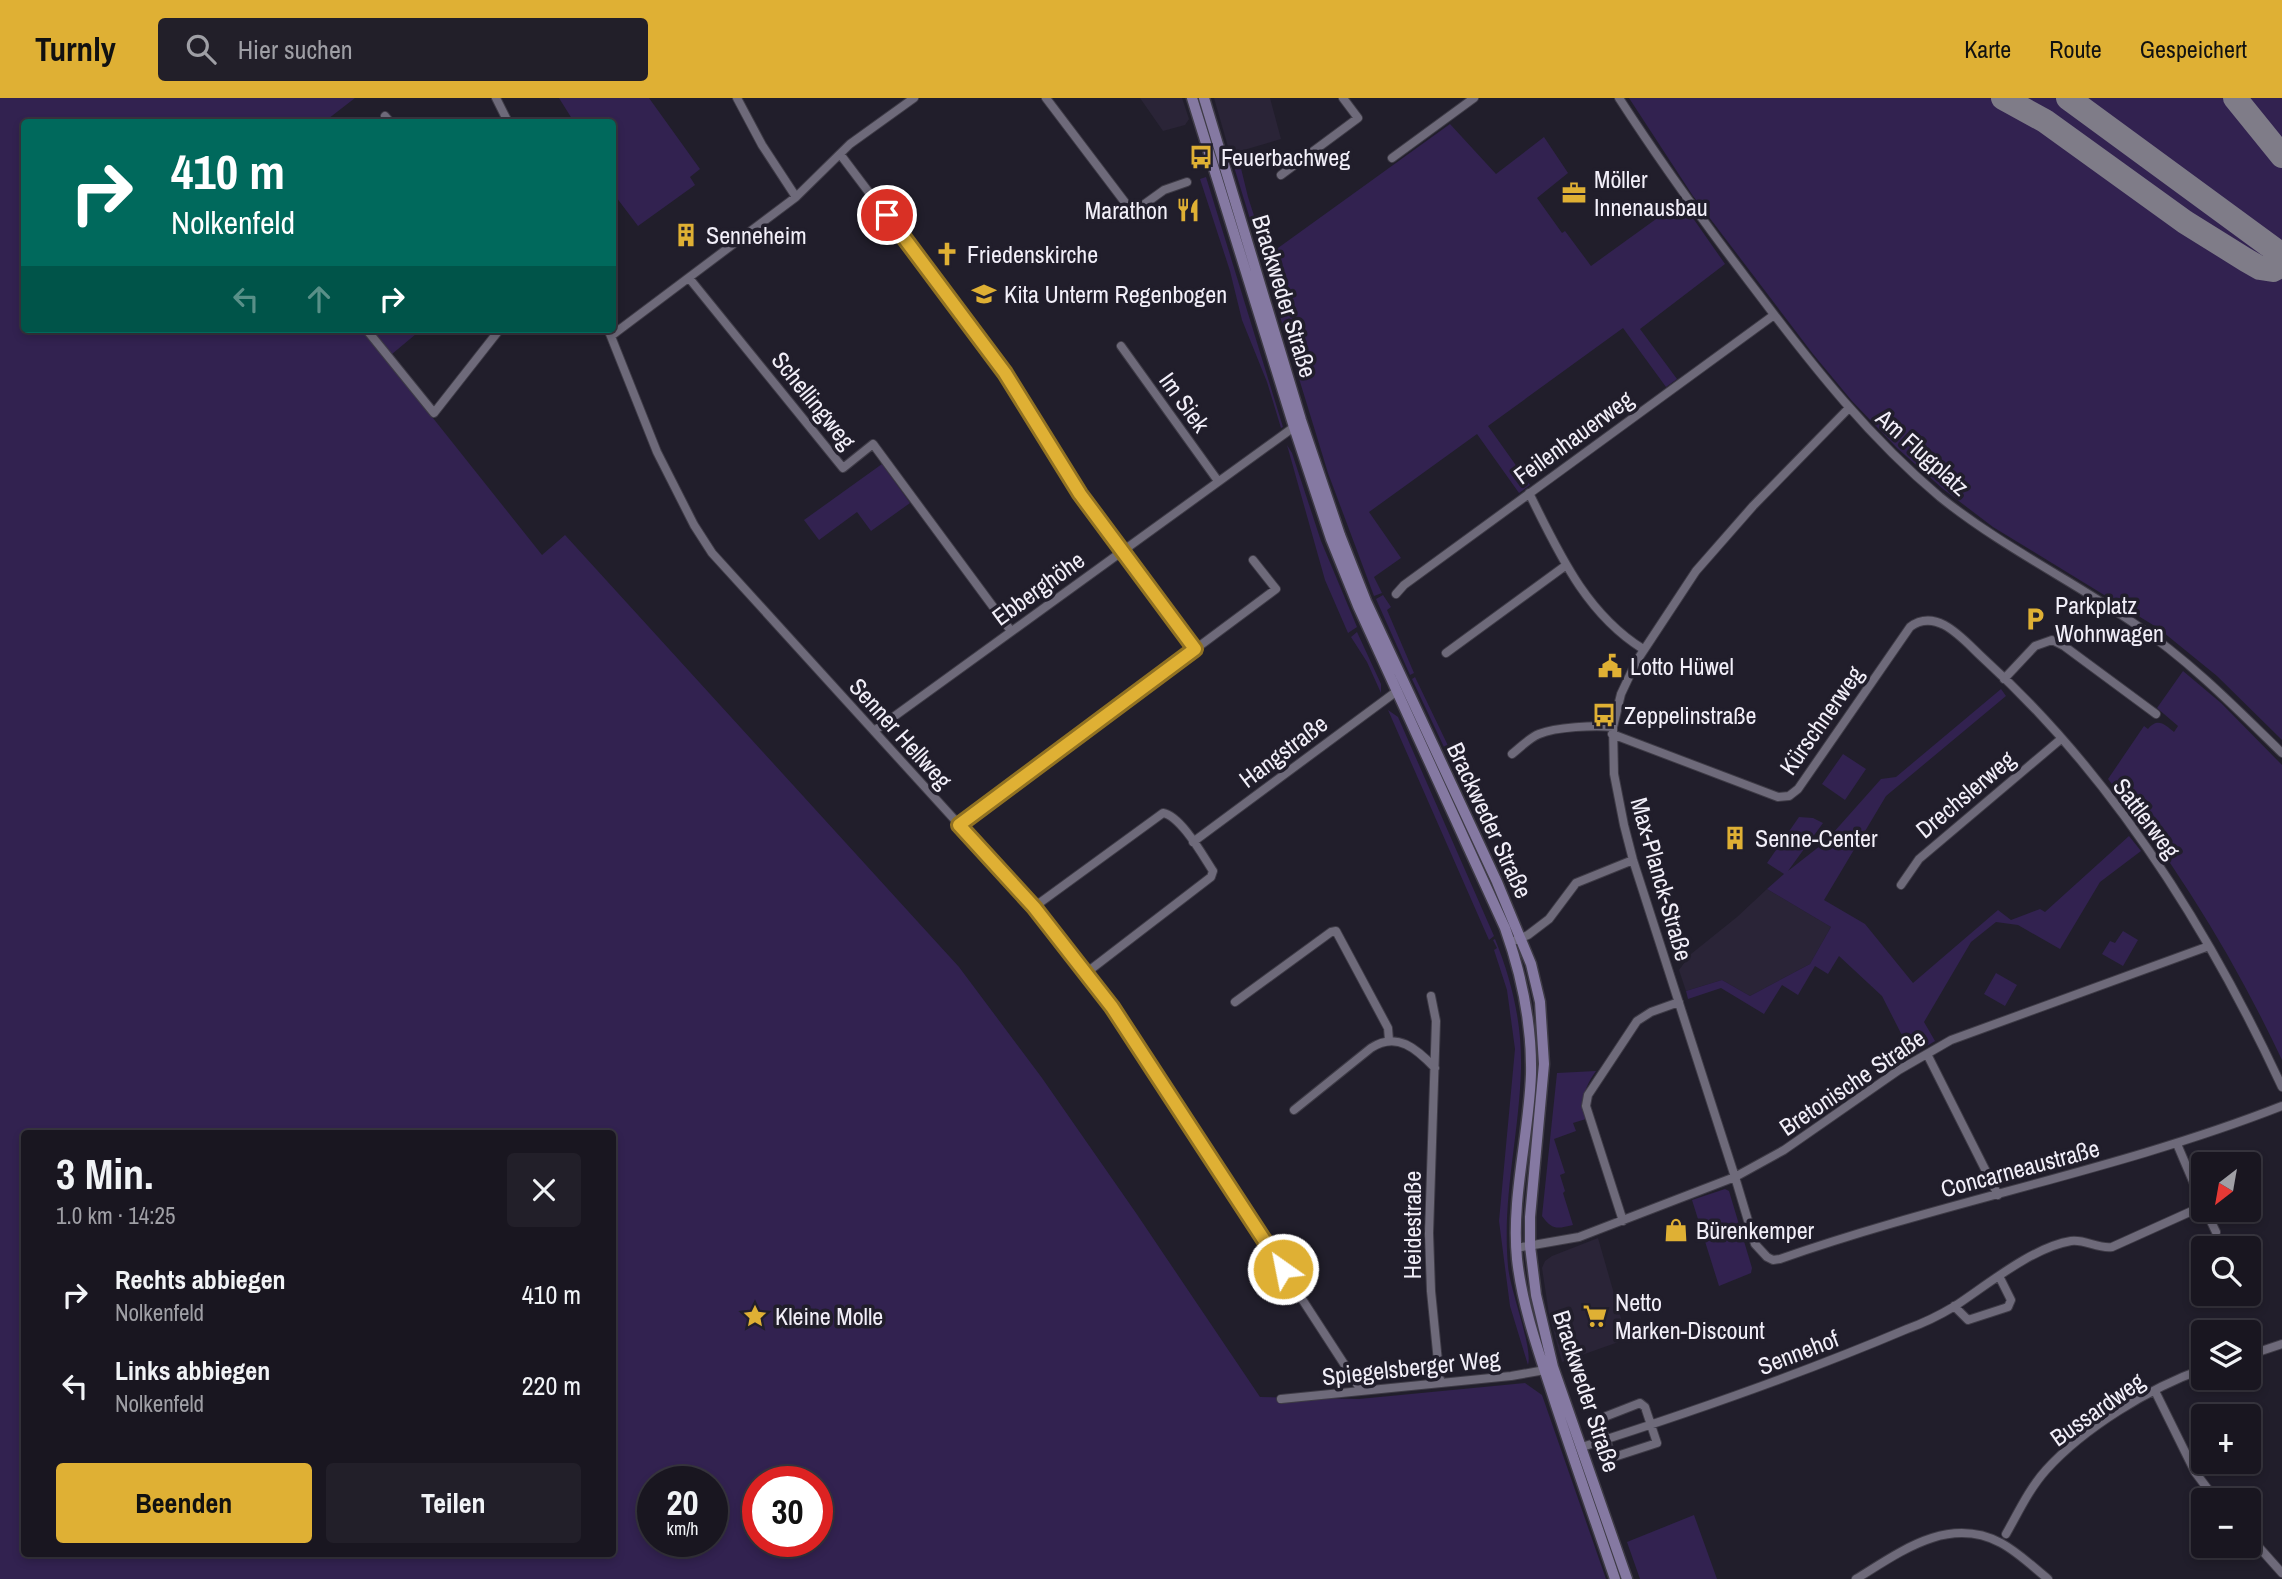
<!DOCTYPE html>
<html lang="de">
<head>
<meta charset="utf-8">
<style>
  :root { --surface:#191620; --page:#221f29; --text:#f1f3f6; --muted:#9f9fa5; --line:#37353e; --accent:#dfb034 }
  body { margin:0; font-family:"Archivo Narrow",sans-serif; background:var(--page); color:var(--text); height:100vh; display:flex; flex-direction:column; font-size:26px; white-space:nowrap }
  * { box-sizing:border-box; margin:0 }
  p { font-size:23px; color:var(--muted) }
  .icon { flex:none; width:38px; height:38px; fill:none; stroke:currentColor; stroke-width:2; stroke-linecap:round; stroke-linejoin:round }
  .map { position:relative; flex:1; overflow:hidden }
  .drawer { position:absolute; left:21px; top:1032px; width:595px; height:427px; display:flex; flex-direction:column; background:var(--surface); border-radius:7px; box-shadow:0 4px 10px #0003,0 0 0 2px var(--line) }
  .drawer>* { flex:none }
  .top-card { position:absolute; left:21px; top:21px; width:595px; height:214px; border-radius:7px; box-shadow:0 4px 10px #0003,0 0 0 2px var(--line); background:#00695c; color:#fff; overflow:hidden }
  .needle { width:46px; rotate:211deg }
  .buttons { position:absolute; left:2191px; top:1054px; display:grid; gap:14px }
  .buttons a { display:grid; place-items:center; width:70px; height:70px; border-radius:7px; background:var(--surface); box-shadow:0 4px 10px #0003,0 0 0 2px var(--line); font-size:35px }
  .speed { position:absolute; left:637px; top:1368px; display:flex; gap:14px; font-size:35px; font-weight:700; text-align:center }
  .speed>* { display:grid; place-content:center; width:91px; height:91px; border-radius:50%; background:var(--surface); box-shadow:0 4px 10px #0003,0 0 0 2px var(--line); line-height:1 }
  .speed small { font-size:18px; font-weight:400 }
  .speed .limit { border:10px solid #d22; background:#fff; color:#111 }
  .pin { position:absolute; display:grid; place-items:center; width:60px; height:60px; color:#fff; margin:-30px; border:4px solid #fff; border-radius:50%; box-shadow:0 2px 7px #0007 }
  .me { position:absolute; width:77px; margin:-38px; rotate:327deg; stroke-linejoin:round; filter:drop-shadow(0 0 5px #0008) }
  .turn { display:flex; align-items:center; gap:24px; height:147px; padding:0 35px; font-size:32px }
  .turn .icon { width:91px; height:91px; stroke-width:2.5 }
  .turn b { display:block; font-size:49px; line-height:60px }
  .lanes { display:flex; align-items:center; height:66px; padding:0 35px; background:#0003; justify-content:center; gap:35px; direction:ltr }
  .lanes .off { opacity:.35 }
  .round { display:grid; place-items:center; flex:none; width:74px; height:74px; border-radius:7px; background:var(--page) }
  .overview { display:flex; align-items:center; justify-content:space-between; height:119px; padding:0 35px }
  h1 { font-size:42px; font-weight:700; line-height:52px }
  .cta { display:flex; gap:14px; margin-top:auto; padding:14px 35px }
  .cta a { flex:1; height:80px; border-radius:7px; background:var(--accent); color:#111; font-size:28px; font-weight:700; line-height:80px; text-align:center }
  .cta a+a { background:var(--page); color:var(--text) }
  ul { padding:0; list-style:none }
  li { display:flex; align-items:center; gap:21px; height:91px; padding:0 35px }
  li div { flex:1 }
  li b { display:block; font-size:26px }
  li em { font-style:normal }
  header { display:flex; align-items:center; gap:42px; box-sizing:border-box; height:98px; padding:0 35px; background:var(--accent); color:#111 }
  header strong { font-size:33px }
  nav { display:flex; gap:38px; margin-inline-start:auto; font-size:24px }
  .search { width:490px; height:63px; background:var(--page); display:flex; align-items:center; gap:18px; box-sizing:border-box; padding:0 24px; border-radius:7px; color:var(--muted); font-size:26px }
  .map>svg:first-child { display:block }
  .built { fill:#2a2437 }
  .green { fill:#322250; fill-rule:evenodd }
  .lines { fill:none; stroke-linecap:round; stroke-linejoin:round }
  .taxiway { stroke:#7f7c88; stroke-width:24 }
  .street-casing { stroke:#3e3b46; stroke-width:10 }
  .secondary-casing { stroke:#3e3b46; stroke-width:13 }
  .street { stroke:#6e6a7a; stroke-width:8 }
  .secondary { stroke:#8579a2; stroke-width:10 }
  .route-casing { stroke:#917222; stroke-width:18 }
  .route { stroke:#dfb034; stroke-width:12 }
  .labels { text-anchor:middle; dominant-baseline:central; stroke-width:7; stroke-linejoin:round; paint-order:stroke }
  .poi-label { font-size:24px; fill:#f2eff9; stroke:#211e2b; text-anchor:start }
  .street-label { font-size:24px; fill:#f2eff9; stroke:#211e2b }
</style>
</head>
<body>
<header>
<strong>Turnly</strong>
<div class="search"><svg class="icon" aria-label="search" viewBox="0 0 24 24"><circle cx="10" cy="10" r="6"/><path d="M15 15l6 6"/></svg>Hier suchen</div>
<nav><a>Karte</a><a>Route</a><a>Gespeichert</a></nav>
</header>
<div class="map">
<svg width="2282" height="1481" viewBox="0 0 2282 1481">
  <rect width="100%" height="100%" fill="#211e2b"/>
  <path class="built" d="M1140,0H1182L1189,21L1185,27L1163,33Z
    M1214,0H1270L1281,41L1237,54L1231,59Z
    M1767,791L1831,829L1810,866L1750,898L1722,882L1686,893L1679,872L1691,856L1737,819Z
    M1598,1140L1627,1241L1562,1264L1549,1216L1542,1170L1545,1163L1552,1158Z"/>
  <path class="green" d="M0,0H355L324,24H24V231H422L386,261L542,457L565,437L959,869L1042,980L1136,1115L1260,1299L1359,1301L1525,1285L1542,1297L1606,1481H0ZM24,1036H612V1456H24ZM653,1384H712V1444H653ZM758,1384H817V1444H758Z
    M559,0H649L700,71L690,79L695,87L638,128L613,95L612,24H574Z
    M1629,0H2282V642L2217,578L2158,530L1993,429L1943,391L1897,350L1852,303L1813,256L1693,98Z
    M1450,26L1496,76L1544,39L1568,75L1537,100L1562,135L1565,133L1591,168L1681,103L1725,166L1640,231L1677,281L1666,289L1623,230L1488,328L1530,387L1519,395L1477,336L1369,414L1401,460L1374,479L1382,495L1374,498L1328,375L1231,59L1237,54L1248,99L1267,158Z
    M1206,79L1283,329L1281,330L1267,284L1242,222L1230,173L1200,81Z
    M1287,347L1292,355L1321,443L1357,529L1348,535L1325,482Z
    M882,366L910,405L871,433L857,414L819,442L804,422Z
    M1383,497L1391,509L1387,512L1414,575L1410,577L1376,501Z
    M1357,534L1381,586V595L1367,564L1351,539Z
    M2183,573L2221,605L2282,667V962C2235,862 2177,767 2108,681L2144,628L2148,631C2158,619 2165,627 2174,634L2178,628L2157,610Z
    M1415,579L1478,710L1475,715L1412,581Z
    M2001,591L2006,598L1886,698L1824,802L1865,826L1913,885L1998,812L2011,822L2040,811L2045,814L2129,738L2141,753L2100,784L2060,851L2018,827L1996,824L1971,844L1924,924L1935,943L1912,957L1882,898L1839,858L1828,876L1815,868L1798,897L1782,887L1764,916L1721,890L1688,901L1686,893L1722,882L1750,898L1810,866L1831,829L1767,791L1784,776L1767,765L1799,719L1813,720L1823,725L1788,773L1825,744L1881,681L1896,679Z
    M1388,612L1398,619L1494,838L1489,842Z
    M1843,656L1866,671L1845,702L1822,686Z
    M2123,833L2138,842L2123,868L2102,856L2110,843L2115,845Z
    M1495,841C1512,883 1522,925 1521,971C1519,1039 1502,1099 1508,1168C1510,1193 1533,1249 1528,1267L1510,1208L1499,1123L1515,951L1507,892L1494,852L1497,850L1493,842Z
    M1996,875L2017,887L2005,908L1984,896Z
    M1596,973C1585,988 1580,1003 1586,1021L1573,1025L1576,1033L1554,1041L1565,1075L1560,1077L1565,1093L1563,1095L1573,1127C1557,1131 1552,1132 1542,1118L1557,975Z
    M1725,1091L1729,1093L1752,1170L1751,1175L1719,1188L1692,1102Z
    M1694,1417L1717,1481H1640L1627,1444Z"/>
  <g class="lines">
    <path class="taxiway" d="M2003,0L2045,23L2185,124L2246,162L2260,170L2273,172L2282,167
      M2068,0L2282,157
      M2235,0L2282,58"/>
    <g class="street-casing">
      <path id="street" d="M496,0L508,24
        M737,0L762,47L796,99
        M1046,0L1127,107L1120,113
        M1619,0C1663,68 1711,134 1760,198C1815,271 1870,340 1940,399C2001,448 2071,482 2135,526C2190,563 2235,609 2282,655
        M385,18L390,24
        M840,56L1005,275L1080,396L1195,551
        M1392,60L1474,0
        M1281,77L1358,20L1343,0
        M1127,107L1131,110H1139L1164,92L1187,84
        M689,180L843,370L873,346L1011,533
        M366,231L434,315L500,231
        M608,231L657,354L694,427L712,455L1034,809L1086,875L1130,936L1361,1292
        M611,238L796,99L850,46L914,0
        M1121,248L1218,383
        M1848,311L1753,408L1696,473L1636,564L1621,596L1613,629L1614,676L1624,727L1633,762L1735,1079L1755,1146L1767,1159L1773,1162L1780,1161C1945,1103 2119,1072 2282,1008
        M1529,395C1558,453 1585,515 1643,551
        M1396,496L1404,487L1774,217
        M1446,555L1565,468
        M2004,581L2035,548L2052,542L2064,548L2156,616
        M874,633L1294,329
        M1612,636L1778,699L1789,698L1798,691L1910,529C1938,508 1965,544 1984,561C2114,679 2209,832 2282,989
        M1512,656C1521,649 1529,640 1539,636C1556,629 1595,627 1613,629
        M959,727L1276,491L1253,462
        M1193,744L1397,593
        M1901,787L1919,761L2061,641
        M1034,809L1163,715C1181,718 1203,758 1213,773L1211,779L1086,875
        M1516,842L1528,837L1549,821L1576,785L1633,762
        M1431,898L1436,923L1429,1135L1431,1193L1440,1284
        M1235,904L1331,834L1336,833L1388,930L1389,942
        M1927,956L1998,1097
        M1294,1012L1371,950C1397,933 1417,951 1435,970
        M2177,1046L2203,1107
        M2205,1111L2216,1134
        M1623,1123L1586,1008L1588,997L1637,923L1651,914L1679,904
        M1516,1150L1579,1139L1735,1079L1784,1052L1899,972L1951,942L2209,848
        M1954,1208L1968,1222L2008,1209L2011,1202L1999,1178
        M2249,1257L2282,1246
        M2155,1293L2195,1374L2216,1402
        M1281,1301L1511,1278L1545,1272
        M1640,1305L1645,1309L1657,1345L1614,1359L1611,1356L1599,1321Z
        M1582,1349C1692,1314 1801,1276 1907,1231C1924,1225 1940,1217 1955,1208C1987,1187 2033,1149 2071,1143C2085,1141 2098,1151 2112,1149L2203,1108
        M2006,1436C2018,1415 2029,1391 2046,1372C2084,1330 2149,1290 2203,1271
        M2249,1438L2282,1475
        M1856,1481C1900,1454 1948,1417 2001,1445C2018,1454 2033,1469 2048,1481"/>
    </g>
    <g class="secondary-casing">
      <path id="secondary" d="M1192,0L1294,329L1331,441L1358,508L1505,830C1522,878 1532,925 1531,976C1529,1037 1511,1100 1517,1161C1522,1207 1538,1252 1552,1295C1572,1357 1594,1419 1615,1481
        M1204,0L1301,322L1340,437L1366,503L1497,784L1531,866L1540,904L1544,966L1530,1119V1148L1536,1197L1553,1269L1627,1481"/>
    </g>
    <use href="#street" class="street"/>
    <use href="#secondary" class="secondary"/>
  </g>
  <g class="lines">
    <g class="route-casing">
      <path id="route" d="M887,117L1005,275L1080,396L1195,551L959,727L1034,809L1112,909L1283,1171"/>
    </g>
    <use href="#route" class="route"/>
  </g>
  <defs>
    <g id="bus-bare" transform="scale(1.89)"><path d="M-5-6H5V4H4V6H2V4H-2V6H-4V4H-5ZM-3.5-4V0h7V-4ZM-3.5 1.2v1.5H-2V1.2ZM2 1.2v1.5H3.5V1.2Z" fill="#dfb034" stroke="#211e2b" stroke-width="2.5" paint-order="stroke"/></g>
    <g id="office-bare" transform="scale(1.89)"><path d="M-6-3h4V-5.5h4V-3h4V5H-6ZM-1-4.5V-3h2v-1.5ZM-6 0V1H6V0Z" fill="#dfb034" stroke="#211e2b" stroke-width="2.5" paint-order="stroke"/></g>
    <g id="restaurant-bare" transform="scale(1.89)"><path d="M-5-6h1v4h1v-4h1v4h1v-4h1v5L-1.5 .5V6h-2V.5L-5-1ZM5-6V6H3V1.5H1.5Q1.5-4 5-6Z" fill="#dfb034" stroke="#211e2b" stroke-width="2.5" paint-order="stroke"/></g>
    <g id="building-bare" transform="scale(1.89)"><path d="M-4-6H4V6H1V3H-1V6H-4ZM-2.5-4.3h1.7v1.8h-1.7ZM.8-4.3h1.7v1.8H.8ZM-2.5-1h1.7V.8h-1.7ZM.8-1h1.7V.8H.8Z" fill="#dfb034" stroke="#211e2b" stroke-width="2.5" paint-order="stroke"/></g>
    <g id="church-bare" transform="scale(1.89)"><path d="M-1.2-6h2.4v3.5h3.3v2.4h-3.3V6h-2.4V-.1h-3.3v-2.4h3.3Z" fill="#dfb034" stroke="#211e2b" stroke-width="2.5" paint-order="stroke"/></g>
    <g id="school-bare" transform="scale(1.89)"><path d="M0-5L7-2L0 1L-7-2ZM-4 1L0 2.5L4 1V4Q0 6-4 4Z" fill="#dfb034" stroke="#211e2b" stroke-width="2.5" paint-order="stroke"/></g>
    <g id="parking-bare" transform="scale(1.89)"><path d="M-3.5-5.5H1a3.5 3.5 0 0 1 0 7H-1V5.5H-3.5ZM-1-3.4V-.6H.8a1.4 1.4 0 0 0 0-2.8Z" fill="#dfb034" stroke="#211e2b" stroke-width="2.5" paint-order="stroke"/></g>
    <g id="civic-bare" transform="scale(1.89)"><path d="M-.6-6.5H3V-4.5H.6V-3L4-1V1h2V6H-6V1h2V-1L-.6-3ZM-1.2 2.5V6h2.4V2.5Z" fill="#dfb034" stroke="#211e2b" stroke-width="2.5" paint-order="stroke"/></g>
    <g id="shop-bare" transform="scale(1.89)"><path d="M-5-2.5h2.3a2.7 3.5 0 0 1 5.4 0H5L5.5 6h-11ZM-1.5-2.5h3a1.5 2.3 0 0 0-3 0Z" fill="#dfb034" stroke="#211e2b" stroke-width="2.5" paint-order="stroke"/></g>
    <g id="sight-bare" transform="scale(1.89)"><path d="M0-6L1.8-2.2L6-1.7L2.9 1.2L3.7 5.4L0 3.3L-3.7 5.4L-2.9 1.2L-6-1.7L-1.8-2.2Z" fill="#dfb034" stroke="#211e2b" stroke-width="2.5" paint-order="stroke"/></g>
    <g id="supermarket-bare" transform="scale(1.89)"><path d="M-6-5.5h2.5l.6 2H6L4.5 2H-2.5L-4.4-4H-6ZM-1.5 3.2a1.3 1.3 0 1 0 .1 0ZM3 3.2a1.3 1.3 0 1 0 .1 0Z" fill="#dfb034" stroke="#211e2b" stroke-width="2.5" paint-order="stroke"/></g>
  </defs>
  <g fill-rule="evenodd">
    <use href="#bus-bare" x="1201" y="59"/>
    <use href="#office-bare" x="1574" y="95"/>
    <use href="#restaurant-bare" x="1188" y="112"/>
    <use href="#building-bare" x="686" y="137"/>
    <use href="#church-bare" x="947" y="156"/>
    <use href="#school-bare" x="984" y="196"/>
    <use href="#parking-bare" x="2035" y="521"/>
    <use href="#civic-bare" x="1610" y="568"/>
    <use href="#bus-bare" x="1604" y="617"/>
    <use href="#building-bare" x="1735" y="740"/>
    <use href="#shop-bare" x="1676" y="1132"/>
    <use href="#sight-bare" x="755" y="1218"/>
    <use href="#supermarket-bare" x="1595" y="1218"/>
  </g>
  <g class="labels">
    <g class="poi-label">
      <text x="1221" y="59">Feuerbachweg</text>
      <text x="1594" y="81">Möller<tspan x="1594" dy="28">Innenausbau</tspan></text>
      <text x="1168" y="112" text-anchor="end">Marathon</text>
      <text x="706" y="137">Senneheim</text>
      <text x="967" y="156">Friedenskirche</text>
      <text x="1004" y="196">Kita Unterm Regenbogen</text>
      <text x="2055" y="507">Parkplatz<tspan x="2055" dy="28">Wohnwagen</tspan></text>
      <text x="1630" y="568">Lotto Hüwel</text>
      <text x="1624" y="617">Zeppelinstraße</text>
      <text x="1755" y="740">Senne-Center</text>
      <text x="1696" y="1132">Bürenkemper</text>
      <text x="1615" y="1204">Netto<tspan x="1615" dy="28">Marken-Discount</tspan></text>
      <text x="775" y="1218">Kleine Molle</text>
    </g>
    <g class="street-label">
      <text transform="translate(1285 198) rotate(73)">Brackweder Straße</text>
      <text transform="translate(814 302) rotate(51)">Schellingweg</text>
      <text transform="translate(1185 304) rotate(54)">Im Siek</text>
      <text transform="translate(1573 339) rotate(-36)">Feilenhauerweg</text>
      <text transform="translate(1923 354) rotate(42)">Am Flugplatz</text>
      <text transform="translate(1038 490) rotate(-36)">Ebberghöhe</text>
      <text transform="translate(1821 622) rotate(-55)">Kürschnerweg</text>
      <text transform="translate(901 635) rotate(48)">Senner Hellweg</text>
      <text transform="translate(1283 653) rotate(-37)">Hangstraße</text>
      <text transform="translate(1965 696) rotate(-40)">Drechslerweg</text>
      <text transform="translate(2147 720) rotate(53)">Sattlerweg</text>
      <text transform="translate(1490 722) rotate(65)">Brackweder Straße</text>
      <text transform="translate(1662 781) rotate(74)">Max-Planck-Straße</text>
      <text transform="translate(1852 984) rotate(-34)">Bretonische Straße</text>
      <text transform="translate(2020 1070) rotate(-15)">Concarneaustraße</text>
      <text transform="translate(1412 1127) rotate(-90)">Heidestraße</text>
      <text transform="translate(1798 1254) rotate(-21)">Sennehof</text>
      <text transform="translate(1411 1269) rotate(-6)">Spiegelsberger Weg</text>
      <text transform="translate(1587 1293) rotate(72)">Brackweder Straße</text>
      <text transform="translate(2097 1311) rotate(-35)">Bussardweg</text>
    </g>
  </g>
</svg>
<div class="buttons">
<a><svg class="needle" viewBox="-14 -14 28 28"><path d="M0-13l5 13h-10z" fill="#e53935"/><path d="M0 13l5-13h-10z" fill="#9f9fa5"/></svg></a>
<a><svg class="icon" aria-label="search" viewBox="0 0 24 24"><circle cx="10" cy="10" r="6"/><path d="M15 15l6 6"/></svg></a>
<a><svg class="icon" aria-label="layers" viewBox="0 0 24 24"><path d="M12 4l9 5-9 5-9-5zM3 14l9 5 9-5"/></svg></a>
<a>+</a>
<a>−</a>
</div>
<div class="speed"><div>20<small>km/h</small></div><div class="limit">30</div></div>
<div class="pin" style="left:887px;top:117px;background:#d93025"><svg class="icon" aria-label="arrive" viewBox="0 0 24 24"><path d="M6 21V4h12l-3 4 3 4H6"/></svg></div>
<svg class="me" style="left:1283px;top:1171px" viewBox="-20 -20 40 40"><circle r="17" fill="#dfb034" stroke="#fff" stroke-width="3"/><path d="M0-11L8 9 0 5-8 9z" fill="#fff"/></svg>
<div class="top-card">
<div class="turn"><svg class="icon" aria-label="right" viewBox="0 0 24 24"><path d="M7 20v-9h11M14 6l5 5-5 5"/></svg><div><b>410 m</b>Nolkenfeld</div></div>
<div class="lanes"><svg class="icon off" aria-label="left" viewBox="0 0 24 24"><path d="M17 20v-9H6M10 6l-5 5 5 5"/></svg><svg class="icon off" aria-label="ahead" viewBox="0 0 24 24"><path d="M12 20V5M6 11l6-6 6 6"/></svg><svg class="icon" aria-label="right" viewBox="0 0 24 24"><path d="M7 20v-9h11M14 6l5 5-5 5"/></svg></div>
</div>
<section class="drawer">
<div class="overview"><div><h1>3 Min.</h1><p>1.0 km · 14:25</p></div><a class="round"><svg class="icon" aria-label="close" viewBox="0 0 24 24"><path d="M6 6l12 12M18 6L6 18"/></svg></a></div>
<ul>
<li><svg class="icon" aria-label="right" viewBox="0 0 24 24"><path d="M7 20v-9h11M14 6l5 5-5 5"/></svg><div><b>Rechts abbiegen</b><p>Nolkenfeld</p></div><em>410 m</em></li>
<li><svg class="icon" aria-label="left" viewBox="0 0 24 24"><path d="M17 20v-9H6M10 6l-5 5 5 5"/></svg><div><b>Links abbiegen</b><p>Nolkenfeld</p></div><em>220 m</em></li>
</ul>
<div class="cta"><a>Beenden</a><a>Teilen</a></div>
</section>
</div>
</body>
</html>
